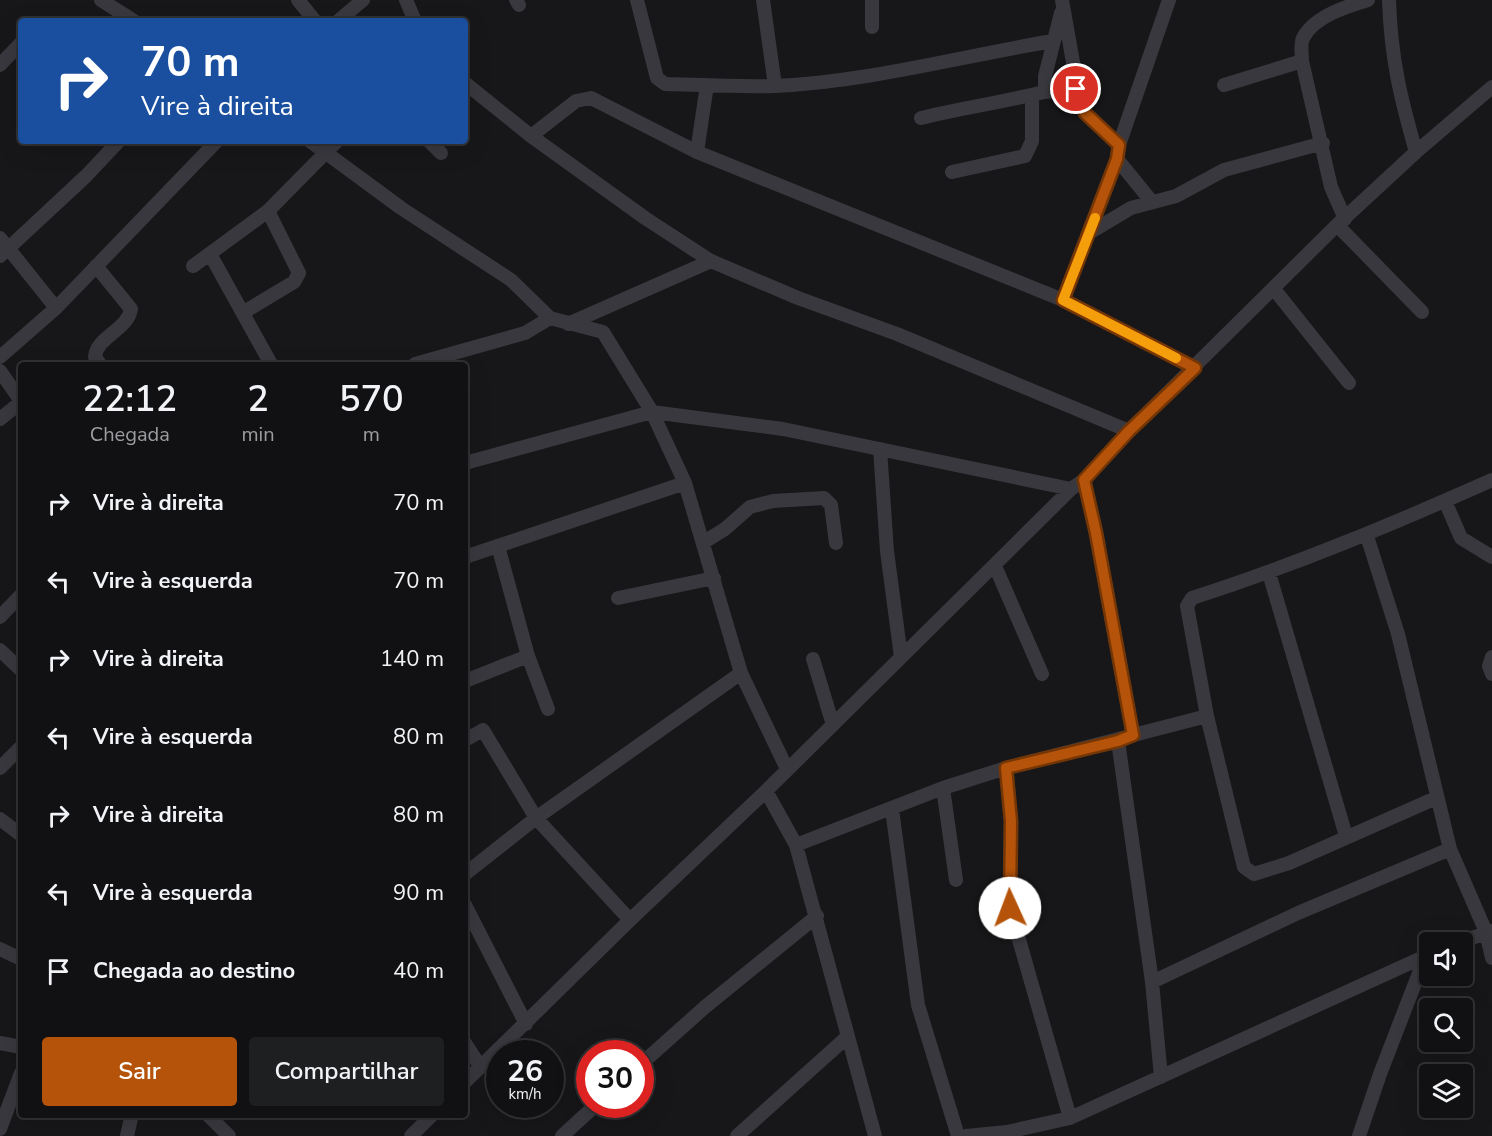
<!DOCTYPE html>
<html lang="pt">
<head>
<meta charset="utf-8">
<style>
  :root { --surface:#111113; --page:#1e1f21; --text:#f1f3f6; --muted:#9c9da0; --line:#303133; --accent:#b45309 }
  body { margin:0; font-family:"Nunito Sans",sans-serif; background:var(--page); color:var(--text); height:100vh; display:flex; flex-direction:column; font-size:22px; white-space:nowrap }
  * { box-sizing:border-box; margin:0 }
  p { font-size:20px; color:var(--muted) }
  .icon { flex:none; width:33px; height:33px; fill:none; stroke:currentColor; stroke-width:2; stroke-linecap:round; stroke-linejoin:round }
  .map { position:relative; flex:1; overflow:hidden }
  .drawer { position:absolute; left:18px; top:362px; width:450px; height:756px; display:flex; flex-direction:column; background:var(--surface); border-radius:6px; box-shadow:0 6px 24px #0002,0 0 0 2px var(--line) }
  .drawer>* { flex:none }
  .top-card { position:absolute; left:18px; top:18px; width:450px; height:126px; border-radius:6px; box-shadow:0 6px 24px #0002,0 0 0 2px var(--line); background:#1a4fa0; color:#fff; overflow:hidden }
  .tools { position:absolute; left:1419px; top:932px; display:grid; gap:12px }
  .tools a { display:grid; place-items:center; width:54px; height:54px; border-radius:6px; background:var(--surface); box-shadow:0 6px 24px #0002,0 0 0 2px var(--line); font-size:30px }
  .speed { position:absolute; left:486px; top:1040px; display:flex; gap:12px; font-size:30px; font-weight:700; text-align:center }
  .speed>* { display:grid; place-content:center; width:78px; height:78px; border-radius:50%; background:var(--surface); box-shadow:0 6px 24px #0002,0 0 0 2px var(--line); line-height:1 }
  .speed small { font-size:15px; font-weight:400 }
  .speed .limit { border:9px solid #d22; background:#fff; color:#111 }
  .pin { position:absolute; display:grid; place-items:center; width:51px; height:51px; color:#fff; margin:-26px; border:3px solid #fff; border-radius:50%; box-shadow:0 2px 6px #0007 }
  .me { position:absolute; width:66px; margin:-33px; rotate:358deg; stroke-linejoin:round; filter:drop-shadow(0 0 4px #0008) }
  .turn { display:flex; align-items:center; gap:21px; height:126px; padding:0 24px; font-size:27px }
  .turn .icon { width:78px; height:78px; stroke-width:2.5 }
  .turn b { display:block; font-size:42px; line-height:51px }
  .eta { display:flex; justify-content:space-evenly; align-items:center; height:102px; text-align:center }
  .eta b { font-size:36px; font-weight:600; line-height:42px }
  .primary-button { display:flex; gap:12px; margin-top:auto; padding:12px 24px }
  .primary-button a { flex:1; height:69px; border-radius:6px; background:var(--accent); color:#fff; font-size:24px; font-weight:600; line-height:69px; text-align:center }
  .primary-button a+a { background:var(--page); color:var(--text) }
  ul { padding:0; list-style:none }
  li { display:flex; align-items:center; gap:18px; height:78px; padding:0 24px }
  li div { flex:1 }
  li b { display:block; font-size:22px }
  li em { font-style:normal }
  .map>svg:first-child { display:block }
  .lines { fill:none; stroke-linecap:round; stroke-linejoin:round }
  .minor { stroke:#38383e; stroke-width:14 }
  .route-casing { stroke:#753606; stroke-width:15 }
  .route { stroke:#b45309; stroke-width:10 }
  .slow { stroke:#f59e0b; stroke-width:10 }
</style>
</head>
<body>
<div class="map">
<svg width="1492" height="1136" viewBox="0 0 1492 1136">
  <rect width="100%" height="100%" fill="#171719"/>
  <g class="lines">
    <path class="minor" d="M101,0L134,21
      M298,0L315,21
      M406,0L415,21
      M516,0L519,5
      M637,0L657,78L665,84C701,85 738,87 774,86C868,82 962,56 1053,41
      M763,0L775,86
      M872,0V27
      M1062,0L1080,102L1085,113L1119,145
      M1389,0C1391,58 1400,96 1416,152
      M338,21L363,0
      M0,65L21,43
      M465,83L531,136L645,218L711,261L798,298L897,334L1129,431
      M1224,85L1302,61
      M1045,92V76L1061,13
      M921,118C962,108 1003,102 1044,92C1055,90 1065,93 1076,89
      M531,136L576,101L591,98L697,152L1063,300L1195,368
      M310,141L401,208L511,280L550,318L603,332L652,412L685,483L741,673L787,769
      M429,141L441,153
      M697,152L707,85
      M1117,159L1152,202
      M952,172L1025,156L1032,141V97
      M1345,219L1331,187L1302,61C1302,54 1300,44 1303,38C1314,16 1348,6 1368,0
      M1337,225L1422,312
      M1089,233L1131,208L1176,196L1224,170L1323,143
      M0,238L56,308
      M210,254L271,364
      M0,256L86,176L118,142
      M96,266L131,309C128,330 96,337 95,357L100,364
      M193,266L268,211L337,141
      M1274,289L1349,383
      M1063,300L1117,159L1119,145L1169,0
      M244,312L294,282L299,273L268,211
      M568,324L711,261
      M0,357L56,308L217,141
      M415,364L525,333L550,318
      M0,371L21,401
      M0,419L21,402
      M880,449L887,551L901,657
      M465,463L652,412L783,429L1071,489
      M1084,480L1096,533L1133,735
      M1445,501L1461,538L1492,557
      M1367,536L1398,634L1450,849L1486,932L1492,958
      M704,542L725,529L750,507L773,501L824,498L831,505L836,543
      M498,546L528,656L548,709
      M465,557L685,483
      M995,566L1042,674
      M1269,573L1346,836
      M618,598L714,578
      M0,617L21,595
      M0,650L21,670
      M1492,657L1489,666L1492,674
      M813,659L833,725
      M465,681L528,656
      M465,740L483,730L536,818L630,920
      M1118,741L1152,982L1161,1077
      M0,768L21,747
      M1006,768L1011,821L1010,908L1070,1118
      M943,788L956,880
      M766,791L796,845L875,1136
      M1436,798L1289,863L1254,874L1244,867L1207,716L1187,606L1192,598C1295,565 1393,524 1492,480
      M892,809L918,1005L958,1136
      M0,819L21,835
      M796,845L943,788L1006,768L1207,716
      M465,874L536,818L741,673
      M465,905L526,1024
      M1460,942L1492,931
      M0,949L21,959
      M1152,982L1298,913L1450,849
      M0,1043L21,1047
      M465,1043L480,1066
      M640,1065L705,1007L817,916
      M465,1082L630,920L766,791L1071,489L1084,480L1129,431L1337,225L1416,152L1492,87
      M207,1114L229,1136
      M0,1129L21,1073
      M127,1136L132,1114
      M411,1136L433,1114
      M562,1136L597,1104
      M737,1136L846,1038
      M966,1136L1007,1132L1070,1118L1430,954
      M1359,1136L1380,1074L1426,955"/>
  </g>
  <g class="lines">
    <g class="route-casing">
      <path id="route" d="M1010,908L1011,821L1006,768L1118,741L1133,735L1096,533L1084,480L1129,431L1195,368L1063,300L1117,159L1119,145L1085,113L1076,89"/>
    </g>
    <use href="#route" class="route"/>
    <path class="slow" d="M1095,218L1063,300L1176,358"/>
  </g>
</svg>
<div class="tools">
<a><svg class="icon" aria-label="sound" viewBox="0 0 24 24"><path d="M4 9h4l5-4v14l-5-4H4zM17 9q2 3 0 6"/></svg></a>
<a><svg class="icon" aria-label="search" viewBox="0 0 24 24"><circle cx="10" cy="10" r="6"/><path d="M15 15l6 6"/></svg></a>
<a><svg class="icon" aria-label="layers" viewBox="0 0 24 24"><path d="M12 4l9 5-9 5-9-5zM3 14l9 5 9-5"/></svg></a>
</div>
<div class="speed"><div>26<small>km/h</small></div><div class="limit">30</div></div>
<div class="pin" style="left:1076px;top:89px;background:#d93025"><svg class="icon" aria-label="arrive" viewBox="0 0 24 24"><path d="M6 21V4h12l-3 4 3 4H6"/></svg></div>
<svg class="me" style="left:1010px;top:908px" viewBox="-20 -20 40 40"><circle r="19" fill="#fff"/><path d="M0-13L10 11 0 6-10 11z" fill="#b45309"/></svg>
<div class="top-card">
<div class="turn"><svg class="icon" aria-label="right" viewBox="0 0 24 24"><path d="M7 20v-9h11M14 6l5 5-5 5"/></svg><div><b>70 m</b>Vire à direita</div></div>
</div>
<section class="drawer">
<div class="eta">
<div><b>22:12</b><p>Chegada</p></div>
<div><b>2</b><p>min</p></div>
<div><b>570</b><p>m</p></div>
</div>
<ul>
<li><svg class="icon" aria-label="right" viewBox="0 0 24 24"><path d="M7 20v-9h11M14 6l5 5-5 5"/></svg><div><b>Vire à direita</b></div><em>70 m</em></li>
<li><svg class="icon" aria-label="left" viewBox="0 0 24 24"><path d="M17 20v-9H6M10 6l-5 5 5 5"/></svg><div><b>Vire à esquerda</b></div><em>70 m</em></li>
<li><svg class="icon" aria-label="right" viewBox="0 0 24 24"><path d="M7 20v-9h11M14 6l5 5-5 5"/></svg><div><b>Vire à direita</b></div><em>140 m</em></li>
<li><svg class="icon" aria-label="left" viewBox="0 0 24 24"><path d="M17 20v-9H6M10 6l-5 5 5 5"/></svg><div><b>Vire à esquerda</b></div><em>80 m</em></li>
<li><svg class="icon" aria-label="right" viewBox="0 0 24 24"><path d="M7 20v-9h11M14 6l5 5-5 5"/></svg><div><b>Vire à direita</b></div><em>80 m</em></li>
<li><svg class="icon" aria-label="left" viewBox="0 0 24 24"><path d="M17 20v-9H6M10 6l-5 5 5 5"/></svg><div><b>Vire à esquerda</b></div><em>90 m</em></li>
<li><svg class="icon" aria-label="arrive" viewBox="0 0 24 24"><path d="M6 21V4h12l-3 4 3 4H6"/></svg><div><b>Chegada ao destino</b></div><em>40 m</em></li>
</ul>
<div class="primary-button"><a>Sair</a><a>Compartilhar</a></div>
</section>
</div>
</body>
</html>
